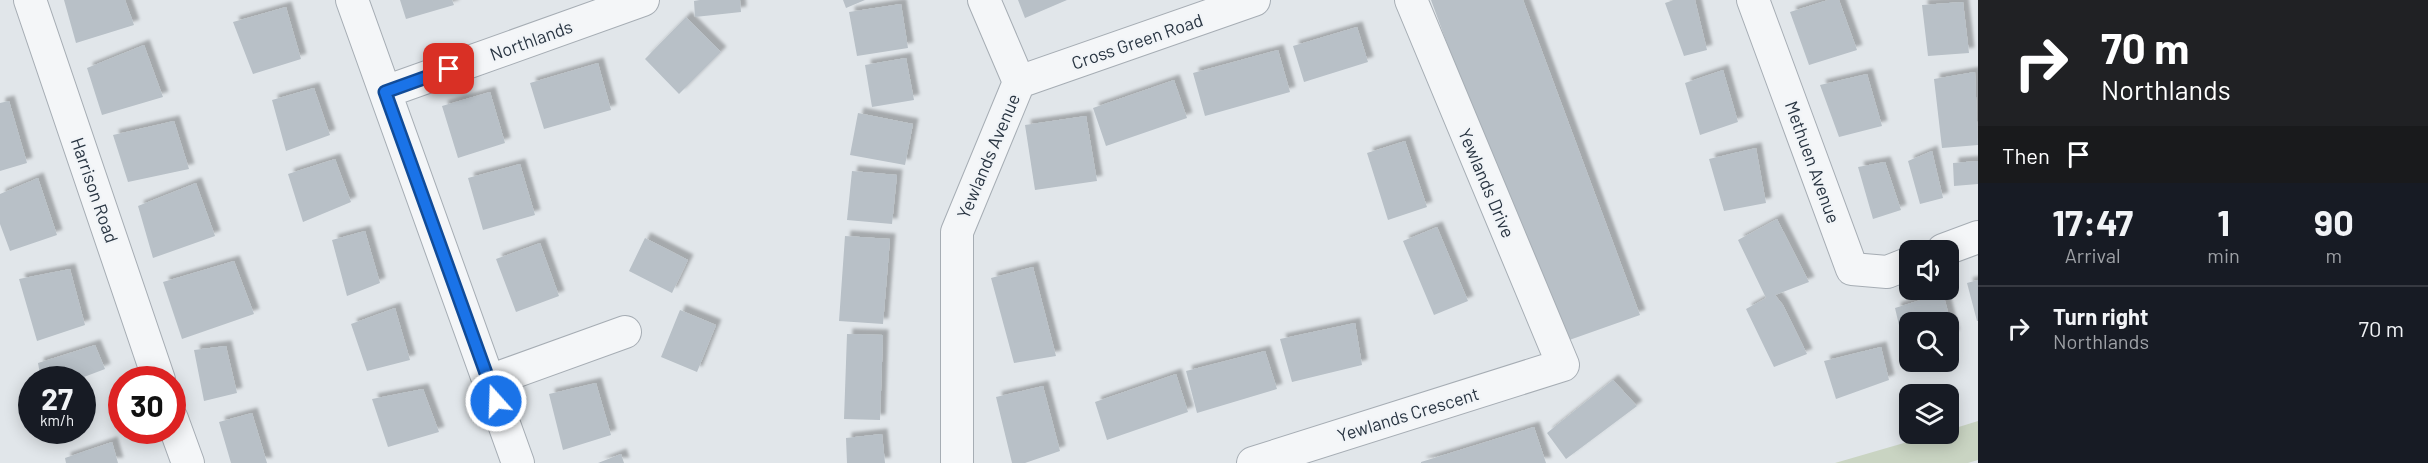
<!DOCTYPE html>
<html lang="en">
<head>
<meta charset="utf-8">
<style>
  :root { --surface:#171b24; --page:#242831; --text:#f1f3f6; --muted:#9ea1a6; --line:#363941 }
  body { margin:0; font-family:Barlow,sans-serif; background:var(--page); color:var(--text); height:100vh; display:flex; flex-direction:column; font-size:22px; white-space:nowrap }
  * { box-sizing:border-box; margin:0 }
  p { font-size:20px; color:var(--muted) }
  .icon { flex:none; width:33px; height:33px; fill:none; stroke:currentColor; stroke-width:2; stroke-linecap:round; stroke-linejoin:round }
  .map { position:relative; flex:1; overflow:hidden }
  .drawer { display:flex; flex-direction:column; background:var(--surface); width:450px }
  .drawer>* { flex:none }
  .guide { background:#202124; color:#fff; overflow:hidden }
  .controls { position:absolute; left:1899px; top:240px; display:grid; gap:12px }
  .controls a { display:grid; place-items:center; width:60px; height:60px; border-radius:12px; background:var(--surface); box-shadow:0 3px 15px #0003; font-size:30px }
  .speed { position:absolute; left:18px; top:366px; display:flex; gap:12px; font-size:30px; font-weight:700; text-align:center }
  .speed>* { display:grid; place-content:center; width:78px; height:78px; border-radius:50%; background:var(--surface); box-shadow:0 3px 15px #0003; line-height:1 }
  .speed small { font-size:15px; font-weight:400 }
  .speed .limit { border:9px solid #d22; background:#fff; color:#111 }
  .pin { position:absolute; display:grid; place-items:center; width:51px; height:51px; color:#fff; margin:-26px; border-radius:12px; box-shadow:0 3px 9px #0006 }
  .me { position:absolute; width:66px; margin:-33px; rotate:340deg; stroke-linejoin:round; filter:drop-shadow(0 0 4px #0008) }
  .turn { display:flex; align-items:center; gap:21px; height:126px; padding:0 24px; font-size:27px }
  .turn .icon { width:78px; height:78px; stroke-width:2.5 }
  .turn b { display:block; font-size:42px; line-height:51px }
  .then { display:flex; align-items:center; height:57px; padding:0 24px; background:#0003; gap:12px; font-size:22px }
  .eta { display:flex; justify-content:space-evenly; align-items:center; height:102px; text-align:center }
  .eta b { font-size:36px; font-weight:700; line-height:42px }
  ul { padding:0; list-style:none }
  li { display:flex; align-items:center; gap:18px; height:84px; padding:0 24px; border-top:2px solid var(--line) }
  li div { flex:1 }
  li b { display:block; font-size:22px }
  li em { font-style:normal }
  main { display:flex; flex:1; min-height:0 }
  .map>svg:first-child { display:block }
  .green { fill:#c9d4c2 }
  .building { fill:#b8c0c7; filter:url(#shadow) }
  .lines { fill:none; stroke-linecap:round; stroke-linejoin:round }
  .street-casing { stroke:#a6adb4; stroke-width:34 }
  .street { stroke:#f4f6f8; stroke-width:32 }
  .route-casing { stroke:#114b97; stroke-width:15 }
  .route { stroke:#1a73e8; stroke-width:10 }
  .labels { text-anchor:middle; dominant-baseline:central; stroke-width:4.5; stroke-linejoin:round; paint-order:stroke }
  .street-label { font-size:18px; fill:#293542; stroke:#f1f4f7 }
</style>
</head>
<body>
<main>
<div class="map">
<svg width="1978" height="463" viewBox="0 0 1978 463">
  <defs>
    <filter id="shadow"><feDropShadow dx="5.5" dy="-5.5" stdDeviation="1.5" flood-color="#0004"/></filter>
  </defs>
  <rect width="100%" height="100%" fill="#e1e6ea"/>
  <path class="green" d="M1978,421V460L1968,463H1835L1935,434H1948L1949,430Z"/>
  <path class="building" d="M64,0H125L134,25L76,43Z
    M400,0H452L454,5L406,19Z
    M700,0H740L741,12L695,17L694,1Z
    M843,0H865L846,8Z
    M1018,0H1067L1025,18Z
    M1431,0H1523L1640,315L1558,344Z
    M1674,0H1695L1707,50L1684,56L1665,3Z
    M1828,0H1839L1857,50L1809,65L1790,12Z
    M1963,2L1969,53L1928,56L1922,5Z
    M901,4L908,48L857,56L849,12Z
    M286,7L301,59L253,74L233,22Z
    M686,17L721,52L679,94L645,59Z
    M1357,27L1368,62L1304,82L1293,46Z
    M144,45L163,97L102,115L87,68Z
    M1278,50L1290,92L1205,116L1193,73Z
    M906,58L914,100L872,107L865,65Z
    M598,63L611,110L544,129L530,83Z
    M1723,70L1738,122L1700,135L1685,83Z
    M1975,72L1978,145L1942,148L1934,79Z
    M1867,74L1882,126L1839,137L1820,85Z
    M1174,80L1187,118L1106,146L1093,108Z
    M314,88L330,135L286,151L272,100Z
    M490,92L505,143L458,158L442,106Z
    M9,101L27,163L0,171V103Z
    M858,113L913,124L905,165L850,155Z
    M1086,116L1097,181L1035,190L1025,125Z
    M174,121L189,169L128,182L113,135Z
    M1405,141L1427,207L1388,220L1367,153Z
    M1756,148L1766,203L1724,211L1709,159Z
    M1932,151L1943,198L1920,204L1908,161Z
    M335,159L351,202L303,222L288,174Z
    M1978,161V184L1954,186L1953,163Z
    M1885,162L1901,210L1873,219L1858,167Z
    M520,164L535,215L483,230L468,178Z
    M852,171L897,175L892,224L847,220Z
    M38,178L57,235L10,251L0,224V194Z
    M196,183L215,236L153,258L138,206Z
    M1777,219L1809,282L1775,295L1783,305L1807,354L1774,367L1746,309L1766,298L1738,240Z
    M1437,227L1468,301L1434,315L1403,241Z
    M365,231L380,283L347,296L332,240Z
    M845,236L890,239L883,324L839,321Z
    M645,238L688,260L672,293L629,271Z
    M540,243L559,296L516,312L496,259Z
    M234,261L254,314L182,339L163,282Z
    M1033,267L1056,356L1014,363L991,278Z
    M70,269L85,325L37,341L19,279Z
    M1978,280V321H1977L1967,283Z
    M1943,293L1954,335L1948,338V322H1910V354L1906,355L1895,308Z
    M395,308L410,360L367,371L351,324Z
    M680,310L716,325L697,372L661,357Z
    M1355,323L1362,365L1292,382L1280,339Z
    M847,334L883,335L880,420L844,419Z
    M95,345L105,369L76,380H41L38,363Z
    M226,346L237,393L204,401L194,350Z
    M1881,347L1889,380L1836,399L1824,361Z
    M1265,351L1277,389L1197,413L1186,371Z
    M1176,374L1188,412L1107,440L1095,402Z
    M1613,380L1637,406L1566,459L1547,433Z
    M596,383L611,435L563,450L549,394Z
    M1043,386L1060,451L1025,463H1012L996,397Z
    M423,389L439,432L388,447L372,399Z
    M252,413L267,463H231L219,422Z
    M1534,427L1546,463H1421V462Z
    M882,434L885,463H847L846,438Z
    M112,442L118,463H66L65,458Z
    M621,454L624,463H598Z"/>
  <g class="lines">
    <g class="street-casing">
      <path id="street" d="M30,0L159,380
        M352,0L518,463
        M1753,0L1852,269L1887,272L1910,263
        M1019,82L1254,0
        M385,92L643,0
        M1943,250L1978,237
        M489,381L625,332
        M172,419L188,463
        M957,463V232L1019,82L984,0
        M1253,463L1563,365L1411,0"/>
    </g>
    <use href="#street" class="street"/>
  </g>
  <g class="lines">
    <g class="route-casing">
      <path id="route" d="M449,69L385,92L496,401"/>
    </g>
    <use href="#route" class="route"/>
  </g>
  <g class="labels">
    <g class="street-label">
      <text transform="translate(531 40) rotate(-20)">Northlands</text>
      <text transform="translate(1137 41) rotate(-19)">Cross Green Road</text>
      <text transform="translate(988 156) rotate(-67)">Yewlands Avenue</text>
      <text transform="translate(1813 162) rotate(70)">Methuen Avenue</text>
      <text transform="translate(1487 183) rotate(67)">Yewlands Drive</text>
      <text transform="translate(95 190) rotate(71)">Harrison Road</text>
      <text transform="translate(1408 414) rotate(-17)">Yewlands Crescent</text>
    </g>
  </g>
</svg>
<div class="controls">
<a><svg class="icon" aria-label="sound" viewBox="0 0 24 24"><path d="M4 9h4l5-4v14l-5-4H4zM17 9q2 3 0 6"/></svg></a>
<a><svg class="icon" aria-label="search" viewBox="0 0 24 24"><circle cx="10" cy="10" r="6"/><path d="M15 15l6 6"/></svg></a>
<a><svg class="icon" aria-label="layers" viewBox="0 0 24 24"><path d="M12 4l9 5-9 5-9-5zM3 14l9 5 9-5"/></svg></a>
</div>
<div class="speed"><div>27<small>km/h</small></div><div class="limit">30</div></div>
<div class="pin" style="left:449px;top:69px;background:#d93025"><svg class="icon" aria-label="arrive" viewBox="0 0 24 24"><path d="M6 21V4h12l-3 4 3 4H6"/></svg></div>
<svg class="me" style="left:496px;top:401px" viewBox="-20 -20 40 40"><circle r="17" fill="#1a73e8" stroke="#fff" stroke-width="3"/><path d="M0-11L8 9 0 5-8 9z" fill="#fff"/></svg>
</div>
<section class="drawer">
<div class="guide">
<div class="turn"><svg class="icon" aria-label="right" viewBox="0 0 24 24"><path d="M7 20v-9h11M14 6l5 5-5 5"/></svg><div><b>70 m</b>Northlands</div></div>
<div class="then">Then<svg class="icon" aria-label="arrive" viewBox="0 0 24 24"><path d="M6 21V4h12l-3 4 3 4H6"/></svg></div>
</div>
<div class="eta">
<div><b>17:47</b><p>Arrival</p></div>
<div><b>1</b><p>min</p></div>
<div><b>90</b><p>m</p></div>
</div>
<ul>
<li><svg class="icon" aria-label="right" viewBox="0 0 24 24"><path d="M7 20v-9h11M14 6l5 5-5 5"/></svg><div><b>Turn right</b><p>Northlands</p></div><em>70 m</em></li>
</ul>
</section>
</main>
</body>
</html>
